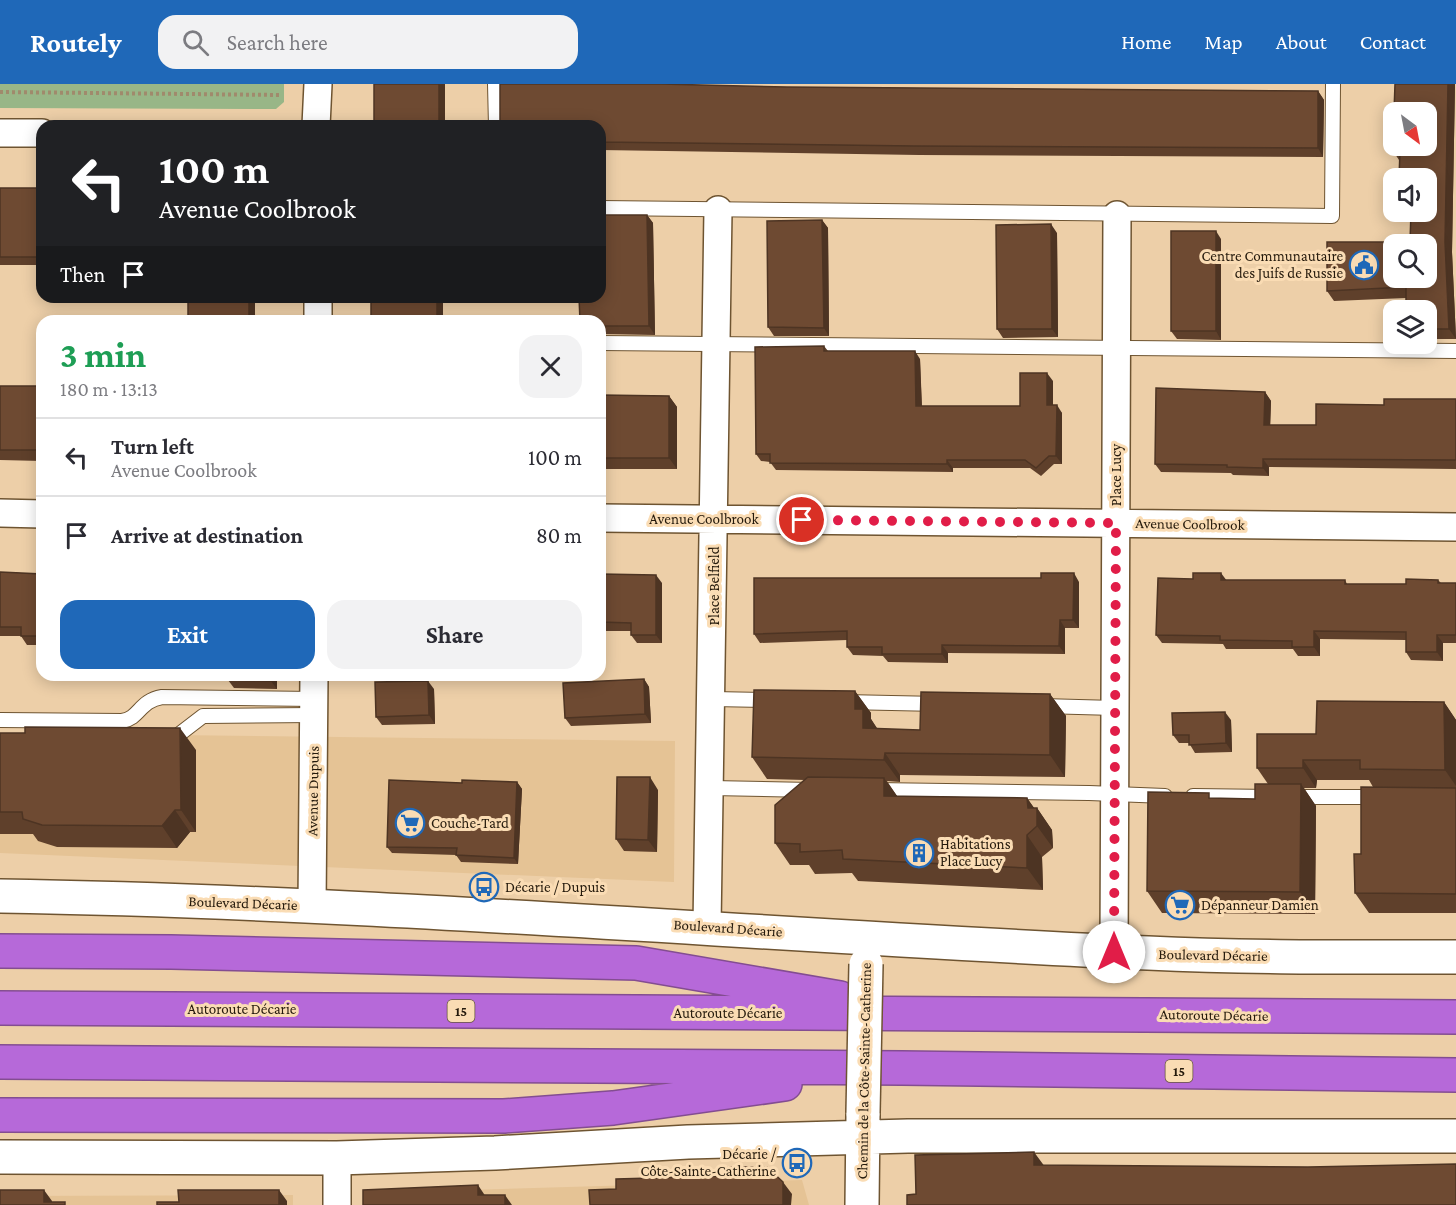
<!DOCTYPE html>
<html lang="en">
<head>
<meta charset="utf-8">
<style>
  :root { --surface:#fff; --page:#f2f2f3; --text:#2b2b33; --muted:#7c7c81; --line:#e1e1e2; --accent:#1f68b8 }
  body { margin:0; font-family:"Crimson Pro",serif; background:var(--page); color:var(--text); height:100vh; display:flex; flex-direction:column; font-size:22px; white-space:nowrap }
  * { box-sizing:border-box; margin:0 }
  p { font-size:20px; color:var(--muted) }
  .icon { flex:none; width:33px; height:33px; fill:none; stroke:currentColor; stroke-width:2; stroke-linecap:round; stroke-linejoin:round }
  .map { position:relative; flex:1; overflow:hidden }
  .details { position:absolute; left:36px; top:231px; width:570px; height:366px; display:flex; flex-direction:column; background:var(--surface); border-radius:18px; box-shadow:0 3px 15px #0003 }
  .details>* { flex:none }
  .guide { position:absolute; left:36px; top:36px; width:570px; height:183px; border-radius:18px; box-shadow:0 3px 15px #0003; background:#202124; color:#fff; overflow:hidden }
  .needle { width:39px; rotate:148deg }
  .tools { position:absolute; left:1383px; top:18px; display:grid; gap:12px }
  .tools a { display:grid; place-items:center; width:54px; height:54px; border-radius:12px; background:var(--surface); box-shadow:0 3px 15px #0003; font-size:30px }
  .pin { position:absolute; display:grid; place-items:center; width:51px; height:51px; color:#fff; margin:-26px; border:3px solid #fff; border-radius:50%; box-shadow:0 2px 6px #0007 }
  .me { position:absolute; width:66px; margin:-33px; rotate:0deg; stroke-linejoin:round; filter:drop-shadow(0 0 4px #0008) }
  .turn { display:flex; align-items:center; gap:21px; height:126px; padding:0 24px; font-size:27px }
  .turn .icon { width:78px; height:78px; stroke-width:2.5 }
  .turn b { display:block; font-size:42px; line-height:51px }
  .then { display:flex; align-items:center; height:57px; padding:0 24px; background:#0003; gap:12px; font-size:22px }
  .round { display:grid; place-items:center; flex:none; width:63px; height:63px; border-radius:18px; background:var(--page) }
  .summary { display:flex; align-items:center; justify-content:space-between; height:102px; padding:0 24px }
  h1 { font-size:36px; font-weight:700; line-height:45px; color:#1e9e55 }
  .cta { display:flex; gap:12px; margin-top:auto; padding:12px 24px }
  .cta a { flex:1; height:69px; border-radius:18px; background:var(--accent); color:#fff; font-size:24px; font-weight:700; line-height:69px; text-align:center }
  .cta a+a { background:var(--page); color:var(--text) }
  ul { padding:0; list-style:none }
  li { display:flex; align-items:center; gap:18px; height:78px; padding:0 24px; border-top:2px solid var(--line) }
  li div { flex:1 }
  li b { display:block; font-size:22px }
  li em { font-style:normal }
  header { display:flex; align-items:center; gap:36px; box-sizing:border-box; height:84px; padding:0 30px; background:var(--accent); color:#fff }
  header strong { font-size:28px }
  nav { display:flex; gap:33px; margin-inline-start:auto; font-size:21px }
  .search { width:420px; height:54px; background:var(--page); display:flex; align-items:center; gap:15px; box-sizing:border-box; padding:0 21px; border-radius:18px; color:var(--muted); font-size:22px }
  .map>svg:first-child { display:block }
  .built { fill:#e5c395 }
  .green { fill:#98b687 }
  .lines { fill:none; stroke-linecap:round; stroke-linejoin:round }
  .service-casing { stroke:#6e5431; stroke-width:16 }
  .minor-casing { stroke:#6e5431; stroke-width:30 }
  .secondary-casing { stroke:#6e5431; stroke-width:36 }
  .motorway-casing { stroke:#834d91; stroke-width:36 }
  .path { stroke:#a08a6c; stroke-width:4; stroke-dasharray:3 3; stroke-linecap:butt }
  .service { stroke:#fff; stroke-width:14 }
  .minor { stroke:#fff; stroke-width:27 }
  .secondary { stroke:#fff; stroke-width:33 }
  .motorway { stroke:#b669d9; stroke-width:33 }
  .secondary-bridge-casing { stroke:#6e5431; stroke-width:36; stroke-linecap:butt }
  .secondary-bridge { stroke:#fff; stroke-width:33 }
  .wall { fill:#5f402b }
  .shaded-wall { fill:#4d3423 }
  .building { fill:#6e4a32; stroke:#4d3423; stroke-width:1.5; fill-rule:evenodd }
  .route { stroke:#e11d48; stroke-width:10; stroke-dasharray:0 18 }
  .labels { text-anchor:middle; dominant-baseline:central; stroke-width:6; stroke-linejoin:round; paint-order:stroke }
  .shield { fill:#fadcb4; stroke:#65543e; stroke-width:1.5 }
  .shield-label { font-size:14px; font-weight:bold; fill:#251a0c }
  .poi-label { font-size:15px; fill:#251a0c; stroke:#fadcb4; text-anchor:start }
  .street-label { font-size:15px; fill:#251a0c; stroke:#fadcb4 }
</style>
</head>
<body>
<header>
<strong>Routely</strong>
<div class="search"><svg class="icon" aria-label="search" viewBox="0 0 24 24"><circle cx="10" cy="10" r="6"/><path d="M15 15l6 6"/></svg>Search here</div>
<nav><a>Home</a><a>Map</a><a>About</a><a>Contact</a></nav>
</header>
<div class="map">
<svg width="1456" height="1121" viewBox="0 0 1456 1121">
  <rect width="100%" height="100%" fill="#edcfa8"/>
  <path class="built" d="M0,649L675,657L674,798L0,769Z
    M802,1096L809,1121H368V1109Z
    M293,1111V1121H0V1112Z"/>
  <path class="green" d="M0,0H284V18L276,25L0,24Z"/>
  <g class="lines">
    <g class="service-casing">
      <path id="service" d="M495,0L496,42
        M600,124L1332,132L1333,0
        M600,259L1456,267
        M713,615L771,616
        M844,618L939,620
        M1042,622L1115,624
        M0,636L122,637C140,634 139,617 162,613L314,615
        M168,655H173L203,632L314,631
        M711,704L811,706
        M875,706L1089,709L1165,712
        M1193,712L1273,713
        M1292,713H1378"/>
    </g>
    <g class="minor-casing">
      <path id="minor" d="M316,42L318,0
        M0,49H42
        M318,213V237
        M0,429L42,430
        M600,434L1456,443
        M312,822L314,591
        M707,842L718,126
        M1114,868L1117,131
        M337,1121V1074"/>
    </g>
    <g class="secondary-casing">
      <path id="secondary" d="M0,812C383,818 766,852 1148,869C1251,874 1354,873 1456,873
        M0,1073L337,1074L495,1069L688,1058L908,1052H1456
        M862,1121L863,1031"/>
    </g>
    <g class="motorway-casing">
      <path id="motorway" d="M0,867L171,868L636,879L840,914
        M0,924L1456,933
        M0,978L902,984L1456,991
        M0,1031L504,1032L613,1024L785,1000"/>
    </g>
    <path class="path" d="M0,8L280,11"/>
    <use href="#service" class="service"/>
    <use href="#minor" class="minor"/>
    <use href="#secondary" class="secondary"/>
    <use href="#motorway" class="motorway"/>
    <g class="secondary-bridge-casing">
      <path id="secondary-bridge" d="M863,1029L866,880"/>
    </g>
    <use href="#secondary-bridge" class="secondary-bridge"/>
  </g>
  <path class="wall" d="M1395,0H1455L1452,168L1456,255H1426V226L1406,214L1334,217L1327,207L1410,158L1426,128L1399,76L1393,67Z
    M787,3L1318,7L1324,16L1323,73L919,71L600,66V42H501L500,41Z
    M0,104H42V181H0Z
    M647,131L653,139L655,251L600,250V237L579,216H566L564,213H600L601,179Z
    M822,136L828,144L829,252H774L768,243Z
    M1057,149L1058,253L1003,254L997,245Z
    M1221,155V256L1177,255L1171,247Z
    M824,262L828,267L920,275L922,322H1020L1053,297V321L1062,329V380H1054L1041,392L1030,384H953V388L776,386L770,378L761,377L756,370Z
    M0,302H42V377L0,376Z
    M1265,308L1271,317L1270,341H1316L1384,321L1456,315V385L1269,383V392L1233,391L1231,389L1161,388L1155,380Z
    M600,311L669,312L677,323V385H600Z
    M0,488L42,490V561H27L21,552H0Z
    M600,490L662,499V559H637L631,551V547H600Z
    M1226,496H1345L1347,500H1406L1438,496L1441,499H1456V559H1443V577L1411,576L1406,568V556L1320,555V572H1298L1293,565H1226L1223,560L1162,559L1156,551Z
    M1079,498V544H1065V570L948,569V579L888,578L883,572L853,571L847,563V556L760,559L754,550Z
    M228,591H277V605L234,604L228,596Z
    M644,595L649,603L651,639L571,642L565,634Z
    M434,605L435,640L382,641L376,633Z
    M855,607L871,629V635L877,645L920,646L1050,610L1066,632L1065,693L900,691V698L887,697L897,712L1027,714L1034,724H1037L1052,746L1053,764L1042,773L1043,806L858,797L852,789L815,790L809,781H790L775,759L805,696L767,695L752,673Z
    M1444,618L1456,636V829H1369L1355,809L1373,703L1369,696H1317L1316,704H1304L1316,722L1315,830L1162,829L1147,807L1212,714L1255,715L1268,700L1257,684L1316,650Z
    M1231,636L1232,668L1195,669L1189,659H1179L1173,651Z
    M0,649L196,666V748H190L177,764L57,763L38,757L33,750H0Z
    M517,698L522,705L518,780L461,778L456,771L392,769L387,763L462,699Z
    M658,706L657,768L624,767L616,755Z"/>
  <path class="shaded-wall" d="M439,0H445V42H439Z
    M1448,0H1455L1452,168L1456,255L1449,245L1445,158Z
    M1318,7L1324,16L1323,73L1318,64Z
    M647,131L653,139L655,251L649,242Z
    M822,136L828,144L829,252L824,244Z
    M1051,140L1057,149L1058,253L1052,245Z
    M1216,147L1221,155V256L1216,247Z
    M249,213H255V237H249Z
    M437,213H443V237H437Z
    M915,267L920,275L922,330L916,322Z
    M1047,289L1053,297V329L1047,321Z
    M1265,308L1271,317L1270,349L1264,341Z
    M669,312L677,323V385L669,374Z
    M1057,321L1062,329V380L1056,372Z
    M1263,375L1269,383V392L1263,384Z
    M947,376L953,384V388L947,380Z
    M1074,489L1079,498V544L1073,536Z
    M1221,489L1227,497L1221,496Z
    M656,491L662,499V559L656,551Z
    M1060,536L1065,544V570L1059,562Z
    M1314,547L1320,555V572L1314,563Z
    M1437,551L1443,559V577L1437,568Z
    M942,561L948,569V579L942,570Z
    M271,591H277V605L271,597Z
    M644,595L649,603L651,639L645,630Z
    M428,597L434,605L435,640L429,631Z
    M855,607L871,629V635L879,647L863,644L855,625Z
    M1050,610L1066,632L1065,693L1050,671Z
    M1444,618L1456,636V702L1445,686Z
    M1225,628L1231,636L1232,668L1226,659Z
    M180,644L196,666V748L181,726Z
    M885,669L900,691V698L884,676Z
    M1303,676L1317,696L1316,704L1303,684Z
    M650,693L658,706L657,768L648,756Z
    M884,694L900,716L884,712Z
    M517,698L522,705L518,780L514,774Z
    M1301,700L1316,722L1315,830L1300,808Z
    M1027,714L1037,728V724L1052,746L1053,764L1037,742L1028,724Z
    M175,726L190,748L177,764L162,742Z
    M1027,751L1042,773L1043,806L1027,784Z
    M1034,1068L1048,1087L1034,1081Z
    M783,1098L792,1110L791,1121H783Z
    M478,1101L486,1113L478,1111Z
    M44,1106L52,1117V1121L44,1118Z
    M279,1106L287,1117V1121H279Z
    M505,1111L512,1121H505Z"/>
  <path class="building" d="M374,0H439V42H374Z
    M500,0H660L787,3L1318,7V64L914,62L600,58V42H506V41H500Z
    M1395,0H1448L1445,158L1449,245H1426V226H1406V203L1327,207V158H1410L1411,128H1426V94H1399L1400,67H1393L1394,61L1426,62V28H1394ZM1394,160H1426V194H1394Z
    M0,104H42V173H0Z
    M601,131H647L649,242H600V237H580L579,213H600Z
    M822,136L824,244L768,243L767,137Z
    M1051,140L1052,245H997L996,141Z
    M1171,147H1216V247H1171Z
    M188,213H249V237H188Z
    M371,213H437V237H371Z
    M824,262V267H915L916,322H1020V289H1047V321H1057L1056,372H1049L1036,384L1025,376H947V380L770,379V370H756L755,263Z
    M0,302H42V366H0Z
    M1156,304L1265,308L1264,341H1316V320L1384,321V315H1456V376L1263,375V384L1227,383V381L1155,380Z
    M600,311L669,312V374H600Z
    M0,488L42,490V552H21V543H0Z
    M1041,489H1074L1073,536H1060L1059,562L942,561V570H882V563H847V547L754,550V494H1041Z
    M1193,489H1221V496H1345V500H1406V495L1438,496V499H1456V551H1437V568H1406V548L1314,547V563H1292V557L1220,556V552L1156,551L1158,494L1193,495Z
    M600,490L656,491V551H631V539L600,538Z
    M228,591H271V597L228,596Z
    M644,595L645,630L565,634L563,599Z
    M428,597L429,631L376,633L375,598Z
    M754,606L855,607V625H863V644L920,646L921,608L1050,610V671L885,669L884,676L752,673Z
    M1317,617L1444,618L1445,686L1360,685V676H1303V684H1257V650H1316Z
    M1225,628L1226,659L1189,661V651H1173L1172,629Z
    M25,643L180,644L181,726H175L162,742L42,741L23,735L22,728H0V649H25Z
    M617,693H650L648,756L616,755Z
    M808,693L884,694V712L1027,714L1028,724H1037V742L1027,751V784L843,775L842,766L800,768V760L775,759V721Z
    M389,696L462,699V696L517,698L514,774L456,771L457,764L387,763Z
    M1255,700H1301L1300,808L1147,807L1148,708L1209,709V714L1255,715Z
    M1361,703L1456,704V810L1355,809L1354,770H1361Z
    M1034,1068V1081L1308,1083L1456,1080V1121H907V1111L916,1110L915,1071Z
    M726,1083H767L783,1098V1121H590L589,1106L616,1105V1095L726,1092Z
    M478,1101V1111H505V1121H363V1106Z
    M0,1106H44V1118H65V1121H0Z
    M178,1106H279V1121H157V1118H179Z"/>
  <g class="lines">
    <path class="route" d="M802,436L1116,439L1114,868"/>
  </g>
  <defs>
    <g id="civic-ring" transform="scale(1.5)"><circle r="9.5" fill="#fadcb4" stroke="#1f68b8" stroke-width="1.5"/><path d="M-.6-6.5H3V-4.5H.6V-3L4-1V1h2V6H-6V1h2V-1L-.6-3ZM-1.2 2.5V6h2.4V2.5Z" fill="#1f68b8"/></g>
    <g id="supermarket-ring" transform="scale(1.5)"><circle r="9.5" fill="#fadcb4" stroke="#1f68b8" stroke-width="1.5"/><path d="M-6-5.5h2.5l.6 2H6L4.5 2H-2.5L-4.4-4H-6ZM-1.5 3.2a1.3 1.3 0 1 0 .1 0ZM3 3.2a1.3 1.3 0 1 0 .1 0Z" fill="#1f68b8"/></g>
    <g id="building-ring" transform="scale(1.5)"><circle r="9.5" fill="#fadcb4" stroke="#1f68b8" stroke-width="1.5"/><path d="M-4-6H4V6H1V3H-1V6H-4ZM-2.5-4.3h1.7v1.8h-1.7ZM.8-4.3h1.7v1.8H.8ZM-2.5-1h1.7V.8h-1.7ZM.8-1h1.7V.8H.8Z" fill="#1f68b8"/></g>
    <g id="bus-ring" transform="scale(1.5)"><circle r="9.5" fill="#fadcb4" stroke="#1f68b8" stroke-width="1.5"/><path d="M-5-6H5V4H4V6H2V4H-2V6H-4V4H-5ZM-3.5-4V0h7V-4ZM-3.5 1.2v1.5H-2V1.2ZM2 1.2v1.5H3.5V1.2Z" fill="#1f68b8"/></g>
  </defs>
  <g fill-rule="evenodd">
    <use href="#civic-ring" x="1364" y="181"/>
    <use href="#supermarket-ring" x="410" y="739"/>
    <use href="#building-ring" x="919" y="769"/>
    <use href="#bus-ring" x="484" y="803"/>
    <use href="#supermarket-ring" x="1180" y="821"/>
    <use href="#bus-ring" x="797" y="1079"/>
  </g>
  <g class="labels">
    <g class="shield">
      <rect x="447.5" y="916" width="27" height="22" rx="4.5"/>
      <rect x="1165.5" y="976" width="27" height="22" rx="4.5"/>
    </g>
    <g class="shield-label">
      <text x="461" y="927">15</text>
      <text x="1179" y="987">15</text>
    </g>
    <g class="poi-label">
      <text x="1343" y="172" text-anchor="end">Centre Communautaire<tspan x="1343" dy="17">des Juifs de Russie</tspan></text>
      <text x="431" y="739">Couche-Tard</text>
      <text x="940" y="760">Habitations<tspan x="940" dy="17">Place Lucy</tspan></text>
      <text x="505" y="803">Décarie / Dupuis</text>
      <text x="1201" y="821">Dépanneur Damien</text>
      <text x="776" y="1070" text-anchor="end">Décarie /<tspan x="776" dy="17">Côte-Sainte-Catherine</tspan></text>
    </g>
    <g class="street-label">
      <text transform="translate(1116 391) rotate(-90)">Place Lucy</text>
      <text x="704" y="435">Avenue Coolbrook</text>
      <text transform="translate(1190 440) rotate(1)">Avenue Coolbrook</text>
      <text transform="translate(714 502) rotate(-90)">Place Belfield</text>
      <text transform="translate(313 707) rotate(-89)">Avenue Dupuis</text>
      <text transform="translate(243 819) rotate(2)">Boulevard Décarie</text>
      <text transform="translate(728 844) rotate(4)">Boulevard Décarie</text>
      <text transform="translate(1213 871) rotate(1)">Boulevard Décarie</text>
      <text x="242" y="925">Autoroute Décarie</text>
      <text x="728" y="929">Autoroute Décarie</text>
      <text transform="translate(1214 931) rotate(1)">Autoroute Décarie</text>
      <text transform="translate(864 987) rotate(-89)">Chemin de la Côte-Sainte-Catherine</text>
    </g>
  </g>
</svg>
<div class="tools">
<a><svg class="needle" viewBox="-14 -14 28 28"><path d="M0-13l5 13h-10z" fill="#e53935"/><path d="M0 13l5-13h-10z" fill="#7c7c81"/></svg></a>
<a><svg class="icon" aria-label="sound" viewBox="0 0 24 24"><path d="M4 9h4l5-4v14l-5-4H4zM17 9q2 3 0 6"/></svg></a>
<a><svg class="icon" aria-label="search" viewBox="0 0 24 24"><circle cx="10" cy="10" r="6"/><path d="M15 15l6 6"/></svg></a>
<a><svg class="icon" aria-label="layers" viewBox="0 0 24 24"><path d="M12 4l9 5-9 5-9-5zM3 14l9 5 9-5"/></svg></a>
</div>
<div class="pin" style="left:802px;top:436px;background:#d93025"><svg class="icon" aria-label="arrive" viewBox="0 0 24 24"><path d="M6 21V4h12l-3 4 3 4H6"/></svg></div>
<svg class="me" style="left:1114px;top:868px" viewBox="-20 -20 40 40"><circle r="19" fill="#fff"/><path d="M0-13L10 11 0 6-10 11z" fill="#e11d48"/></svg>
<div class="guide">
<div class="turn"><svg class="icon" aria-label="left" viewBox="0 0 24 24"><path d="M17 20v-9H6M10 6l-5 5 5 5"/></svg><div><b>100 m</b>Avenue Coolbrook</div></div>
<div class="then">Then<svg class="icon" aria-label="arrive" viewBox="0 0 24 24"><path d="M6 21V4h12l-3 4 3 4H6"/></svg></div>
</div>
<section class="details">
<div class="summary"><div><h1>3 min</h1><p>180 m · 13:13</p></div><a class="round"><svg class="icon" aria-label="close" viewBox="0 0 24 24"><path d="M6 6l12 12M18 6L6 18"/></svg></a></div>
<ul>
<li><svg class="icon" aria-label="left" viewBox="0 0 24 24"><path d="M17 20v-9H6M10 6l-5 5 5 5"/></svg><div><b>Turn left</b><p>Avenue Coolbrook</p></div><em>100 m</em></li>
<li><svg class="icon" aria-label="arrive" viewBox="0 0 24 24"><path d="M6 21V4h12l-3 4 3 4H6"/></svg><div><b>Arrive at destination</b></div><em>80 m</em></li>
</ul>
<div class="cta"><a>Exit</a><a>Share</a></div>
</section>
</div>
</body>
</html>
